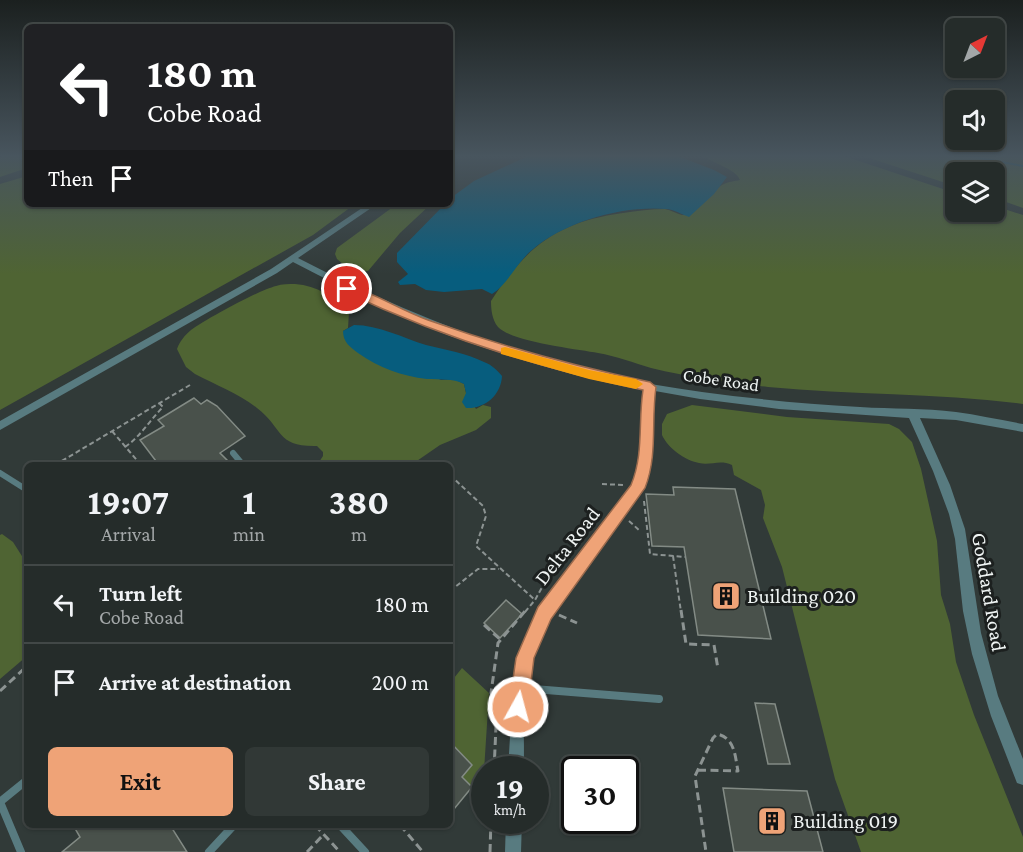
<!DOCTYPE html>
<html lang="en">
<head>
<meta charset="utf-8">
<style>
  :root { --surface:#252c2a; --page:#313836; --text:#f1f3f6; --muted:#a3a7a8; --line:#424847; --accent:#efa377 }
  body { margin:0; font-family:"Crimson Pro",serif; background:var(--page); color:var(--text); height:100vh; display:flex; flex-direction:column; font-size:22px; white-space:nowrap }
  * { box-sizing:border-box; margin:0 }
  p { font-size:20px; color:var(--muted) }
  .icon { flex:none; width:33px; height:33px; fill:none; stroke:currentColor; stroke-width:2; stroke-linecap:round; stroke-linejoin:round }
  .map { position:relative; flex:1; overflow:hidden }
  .details { position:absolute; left:24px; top:462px; width:429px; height:366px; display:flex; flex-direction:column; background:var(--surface); border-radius:9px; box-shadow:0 2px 4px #0004,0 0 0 2px var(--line) }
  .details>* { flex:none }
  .top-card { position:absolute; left:24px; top:24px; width:429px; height:183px; border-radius:9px; box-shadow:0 2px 4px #0004,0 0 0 2px var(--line); background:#202124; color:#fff; overflow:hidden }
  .needle { width:39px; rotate:42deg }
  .controls { position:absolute; left:945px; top:18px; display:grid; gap:12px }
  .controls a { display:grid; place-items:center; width:60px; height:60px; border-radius:9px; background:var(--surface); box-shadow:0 2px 4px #0004,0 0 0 2px var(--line); font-size:30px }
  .speed { position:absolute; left:471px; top:756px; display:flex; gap:12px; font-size:30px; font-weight:700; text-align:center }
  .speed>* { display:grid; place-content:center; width:78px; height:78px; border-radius:50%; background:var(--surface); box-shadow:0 2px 4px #0004,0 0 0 2px var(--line); line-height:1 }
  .speed small { font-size:15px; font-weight:400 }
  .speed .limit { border:3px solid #111; border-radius:9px; background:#fff; color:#111 }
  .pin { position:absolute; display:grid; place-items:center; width:51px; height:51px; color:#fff; margin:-26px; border:3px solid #fff; border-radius:50%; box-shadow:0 2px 6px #0007 }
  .me { position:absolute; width:66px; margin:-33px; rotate:7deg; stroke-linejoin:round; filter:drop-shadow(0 0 4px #0008) }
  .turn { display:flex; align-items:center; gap:21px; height:126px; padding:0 24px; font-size:27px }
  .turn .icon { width:78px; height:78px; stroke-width:2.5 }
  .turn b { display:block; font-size:42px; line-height:51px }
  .then { display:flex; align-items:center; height:57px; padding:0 24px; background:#0003; gap:12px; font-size:22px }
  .eta { display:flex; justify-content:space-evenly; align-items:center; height:102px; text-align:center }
  .eta b { font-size:36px; font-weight:700; line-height:42px }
  .cta { display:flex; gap:12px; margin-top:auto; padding:12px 24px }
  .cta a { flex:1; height:69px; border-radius:9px; background:var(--accent); color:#111; font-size:24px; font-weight:700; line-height:69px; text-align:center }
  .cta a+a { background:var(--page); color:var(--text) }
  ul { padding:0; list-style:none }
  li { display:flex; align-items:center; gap:18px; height:78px; padding:0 24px; border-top:2px solid var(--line) }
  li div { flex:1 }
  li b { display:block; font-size:22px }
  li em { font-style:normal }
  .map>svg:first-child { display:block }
  .green { fill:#4f6433 }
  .water { fill:#075d7e }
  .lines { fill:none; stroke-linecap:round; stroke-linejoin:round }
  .stream { stroke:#075d7e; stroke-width:2 }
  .building { fill:#49514b; stroke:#838b85; stroke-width:1.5 }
  .path-far1 { stroke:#8c9392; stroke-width:2; stroke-dasharray:5 3; stroke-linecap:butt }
  .path { stroke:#8c9392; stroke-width:3; stroke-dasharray:8 4.5; stroke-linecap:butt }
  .lane-far1 { stroke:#587b80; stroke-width:6 }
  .lane { stroke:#587b80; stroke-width:8 }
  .street { fill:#587b80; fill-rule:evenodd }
  .route { fill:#efa377; stroke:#9b6a4d; stroke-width:1.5 }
  .slow { fill:#f59e0b }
  .labels { text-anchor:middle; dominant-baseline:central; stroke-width:6; stroke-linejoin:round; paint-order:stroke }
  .street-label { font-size:18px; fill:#eff4f3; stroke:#1c201f }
  .near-street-label { font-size:21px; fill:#eff4f3; stroke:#1c201f }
  .near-poi-label { font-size:21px; fill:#eff4f3; stroke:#1c201f; text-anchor:start }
</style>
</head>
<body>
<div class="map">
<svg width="1023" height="852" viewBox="0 0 1023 852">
  <rect width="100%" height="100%" fill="#313a38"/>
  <path class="green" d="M8,155H27V168L0,177V157Z
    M702,155H841L955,193L956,212H994L995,206L1023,215V404C939,393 853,395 768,387C729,383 689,377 651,368C634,363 616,356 598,353C577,349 512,342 498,327C492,320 491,309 491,301C527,246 557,222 623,213C637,211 651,209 665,209C671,210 677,214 682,215C695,216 712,191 722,185C727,182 735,181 740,180C735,168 713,164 702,155Z
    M860,155H1023V208L995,198L994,172H956L955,186Z
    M27,176V204H355L313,235L0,410V184Z
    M397,204H431L400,233L368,271L354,273L337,259L335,254L337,248Z
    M295,284C318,286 332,296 349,312L348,328L343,331L441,380L454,379L464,384L466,393L476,409L483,405L491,407V418L476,430L440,445L411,465H317L323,456V452L317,446C276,447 284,429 257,408C239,394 216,385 195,374L186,367L177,349C180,341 185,335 191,330C208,318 257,291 276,286C282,284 289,284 295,284Z
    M692,405L787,417L889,424L899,429L912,442L921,469L937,541L941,595L950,624L956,662L974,715L1023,837V852H861L835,779L782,567L763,518L765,505L761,490L734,475L732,465C719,459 711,466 699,463C684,460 668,448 662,435V424L667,414Z
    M2,534L13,542L27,564V656L0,679V535Z
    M462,668L489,693L484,771L472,787L462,777L471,765L450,742V683Z"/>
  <path class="water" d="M548,155H675L714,170L727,177L714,194L689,217C681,214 675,210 667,209C624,205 565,221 532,250C517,262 508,284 492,294L482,289L444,292L426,290L415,284L400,285L398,282L408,274L397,262V253L445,204H450L452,197L474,181L528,156Z
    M354,325C379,325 403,338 426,345C446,350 466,353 484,362C492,365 497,370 502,376C501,395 485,409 466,408L462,402L466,393L464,384C452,378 441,380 427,379C402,376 379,368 358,353C350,347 343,342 343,331Z"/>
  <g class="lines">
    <path class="stream" d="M963,155L1023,166"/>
  </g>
  <path class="building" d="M194,398L201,404L207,400L217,406L245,436L220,453L232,465H159L140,440L164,426L158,420Z
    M673,487L735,489L771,639L698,635L684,547L652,546L646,494L674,495Z
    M506,600L522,614L500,638L484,623Z
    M755,703L775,704L790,764H768Z
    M450,742L472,765L462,777L472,787L450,814Z
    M723,788L807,791L823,852H734Z
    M73,825H170L187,852H62L80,837Z"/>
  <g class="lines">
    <path class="path-far1" d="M112,431L141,465
      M125,447C140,437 150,420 163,407L160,404
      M55,465L190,385
      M427,465L435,462L439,465
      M450,475L483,506L486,516L476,546L535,600
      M602,484L623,485
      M644,501L650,554L685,557
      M629,521L640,531
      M673,556L681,612
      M450,591L478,569H499
      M525,612L535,600L545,582"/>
    <path class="path" d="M681,610L686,644L714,645L718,669
      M559,615L577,623
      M484,625L501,640
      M0,691L27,666
      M494,770L497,705L491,693L498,643L526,610
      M698,770L738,771C735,756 735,738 717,734L713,738L695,776L706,852
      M315,825L340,852
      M400,825L423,852
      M307,852L324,834
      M490,852L491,820"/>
    <path class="lane-far1" d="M233,453L243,465
      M0,473L27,490"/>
    <path class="lane" d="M521,688L659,699
      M340,825L365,852
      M21,852L0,802L27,780
      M209,852L234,825"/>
    <path class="street" d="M368,204H377L298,258C427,325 558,373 702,392C754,399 807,404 860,407C892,409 924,408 956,412C978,415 1001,420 1023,424V432L956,420L920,418L950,485L965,529L981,633L998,696L1023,759V785L1017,783L991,716L972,654L963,611L955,539L949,514L933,471L909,418L779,409L700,399L655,391C651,423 655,456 643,487C635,508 604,541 589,561C570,585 551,610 539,638C522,679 524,726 524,770H508L513,687L518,660L526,637L539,610L553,588L632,486L641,451L645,390C521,368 403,320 293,262L277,273L0,430V421L271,269Z
      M506,820H522L521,852H505Z"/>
  </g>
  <linearGradient id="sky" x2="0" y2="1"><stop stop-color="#1b201f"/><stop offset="0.57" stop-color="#48555e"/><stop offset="1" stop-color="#48555e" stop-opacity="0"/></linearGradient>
  <rect width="1023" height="274" fill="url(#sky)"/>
  <path class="route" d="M347,285C375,293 400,310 428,320C501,346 574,366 650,382L656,387C651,422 658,455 645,488L551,619L534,658L528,707L525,714L518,717L511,714L509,707L516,658L538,607L631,485C644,454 638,422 643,390C539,368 440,337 343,291V286Z"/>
  <path class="slow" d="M505,347L589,370L636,379L643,384L636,389L589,379L501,354V348Z"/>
  <defs>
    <g id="building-square" transform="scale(1.5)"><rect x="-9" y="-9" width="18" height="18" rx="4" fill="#efa377" stroke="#1c201f"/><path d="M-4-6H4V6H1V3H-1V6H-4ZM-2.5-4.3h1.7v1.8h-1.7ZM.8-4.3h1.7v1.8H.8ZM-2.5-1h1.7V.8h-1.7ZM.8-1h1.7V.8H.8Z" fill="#111"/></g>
  </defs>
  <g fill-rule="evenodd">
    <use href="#building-square" x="726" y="596"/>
    <use href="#building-square" x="772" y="821"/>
  </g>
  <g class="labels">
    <g class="street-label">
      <text transform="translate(721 380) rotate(8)">Cobe Road</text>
    </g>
    <g class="near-street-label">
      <text transform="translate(567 546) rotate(-52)">Delta Road</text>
      <text transform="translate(989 592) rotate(80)">Goddard Road</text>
    </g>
    <g class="near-poi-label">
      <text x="747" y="596">Building 020</text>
      <text x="793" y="821">Building 019</text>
    </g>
  </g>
</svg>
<div class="controls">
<a><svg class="needle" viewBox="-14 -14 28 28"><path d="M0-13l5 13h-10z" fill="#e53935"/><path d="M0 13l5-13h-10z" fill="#a3a7a8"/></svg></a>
<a><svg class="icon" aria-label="sound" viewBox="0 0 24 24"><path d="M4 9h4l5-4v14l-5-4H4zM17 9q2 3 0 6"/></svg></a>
<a><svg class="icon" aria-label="layers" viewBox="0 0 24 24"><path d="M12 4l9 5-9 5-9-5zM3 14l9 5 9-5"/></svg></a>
</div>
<div class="speed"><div>19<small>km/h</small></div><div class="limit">30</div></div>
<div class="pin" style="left:347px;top:289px;background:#d93025"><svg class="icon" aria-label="arrive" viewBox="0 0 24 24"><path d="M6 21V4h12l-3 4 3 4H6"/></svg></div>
<svg class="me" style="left:518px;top:707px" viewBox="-20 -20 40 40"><circle r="17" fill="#efa377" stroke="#fff" stroke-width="3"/><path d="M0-11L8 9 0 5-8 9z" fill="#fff"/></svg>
<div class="top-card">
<div class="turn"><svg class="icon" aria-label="left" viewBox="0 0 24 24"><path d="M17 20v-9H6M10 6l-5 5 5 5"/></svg><div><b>180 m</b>Cobe Road</div></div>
<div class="then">Then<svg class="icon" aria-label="arrive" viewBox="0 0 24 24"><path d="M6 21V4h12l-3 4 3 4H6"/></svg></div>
</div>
<section class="details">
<div class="eta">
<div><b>19:07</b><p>Arrival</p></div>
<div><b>1</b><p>min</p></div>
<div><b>380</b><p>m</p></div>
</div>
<ul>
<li><svg class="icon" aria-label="left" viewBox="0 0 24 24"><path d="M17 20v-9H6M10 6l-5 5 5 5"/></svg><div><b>Turn left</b><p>Cobe Road</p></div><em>180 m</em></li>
<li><svg class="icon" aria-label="arrive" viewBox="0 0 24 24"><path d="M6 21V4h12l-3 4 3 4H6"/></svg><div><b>Arrive at destination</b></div><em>200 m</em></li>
</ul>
<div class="cta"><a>Exit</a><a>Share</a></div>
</section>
</div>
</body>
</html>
